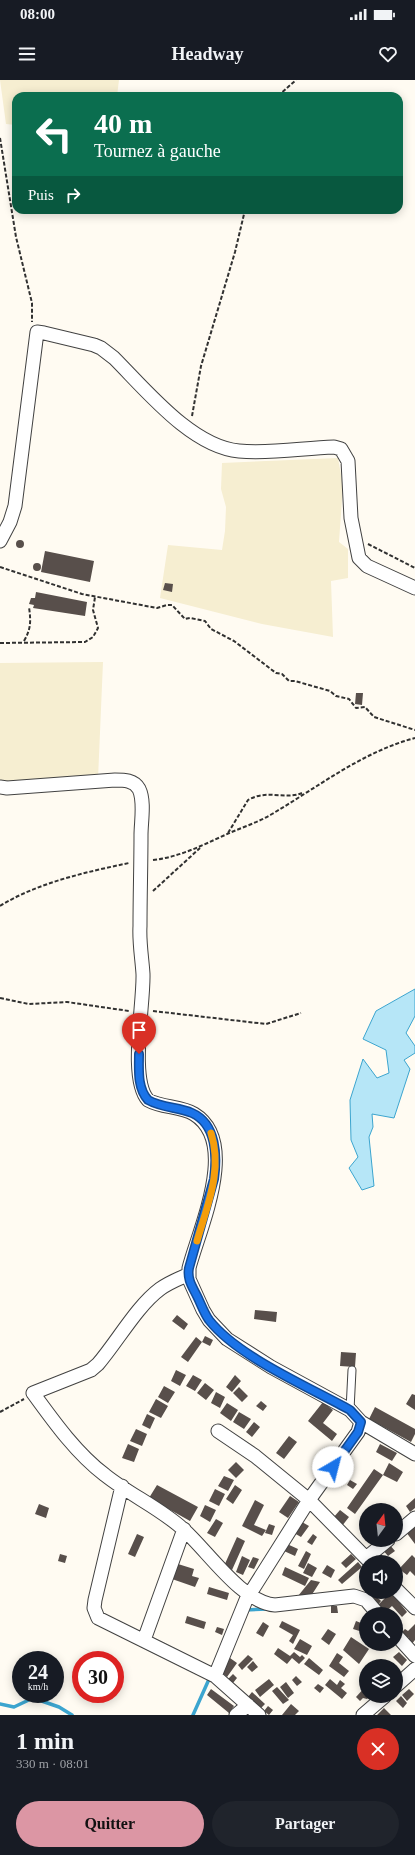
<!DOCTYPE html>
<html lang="fr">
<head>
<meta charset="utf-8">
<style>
  :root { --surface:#171b24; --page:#20242c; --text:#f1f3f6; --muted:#9ea1a6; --accent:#dc96a4 }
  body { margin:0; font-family:"Times New Roman",serif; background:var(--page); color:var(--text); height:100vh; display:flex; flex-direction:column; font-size:15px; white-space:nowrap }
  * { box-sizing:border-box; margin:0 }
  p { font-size:13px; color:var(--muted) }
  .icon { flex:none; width:22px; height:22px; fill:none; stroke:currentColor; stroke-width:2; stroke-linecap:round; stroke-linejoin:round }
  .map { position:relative; height:1635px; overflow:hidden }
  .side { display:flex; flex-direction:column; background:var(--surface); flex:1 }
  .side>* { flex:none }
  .guide { position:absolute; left:12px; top:12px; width:391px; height:122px; border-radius:12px; box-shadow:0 2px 10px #0003; background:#0b6e4f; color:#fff; overflow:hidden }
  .needle { width:26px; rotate:15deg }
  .tools { position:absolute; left:359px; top:1423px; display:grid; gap:8px }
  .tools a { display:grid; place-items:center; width:44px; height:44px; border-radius:50%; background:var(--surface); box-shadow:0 2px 10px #0003; font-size:20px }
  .speed { position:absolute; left:12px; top:1571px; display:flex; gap:8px; font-size:20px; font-weight:700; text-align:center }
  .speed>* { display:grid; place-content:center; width:52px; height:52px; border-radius:50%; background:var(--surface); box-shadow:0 2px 10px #0003; line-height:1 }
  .speed small { font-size:10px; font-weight:400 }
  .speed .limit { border:6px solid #d22; background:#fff; color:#111 }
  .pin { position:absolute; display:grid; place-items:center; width:34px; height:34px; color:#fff; margin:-41px -17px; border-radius:50% 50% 50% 0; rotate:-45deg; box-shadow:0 0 4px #0007 }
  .pin .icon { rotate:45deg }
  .me { position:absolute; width:44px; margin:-22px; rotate:37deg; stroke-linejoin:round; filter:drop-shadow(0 0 3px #0008) }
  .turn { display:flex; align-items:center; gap:14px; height:84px; padding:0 16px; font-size:18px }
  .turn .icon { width:52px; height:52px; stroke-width:2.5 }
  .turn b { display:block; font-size:28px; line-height:34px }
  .then { display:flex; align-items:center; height:38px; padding:0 16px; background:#0003; gap:8px; font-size:15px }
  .round { display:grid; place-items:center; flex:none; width:42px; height:42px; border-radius:21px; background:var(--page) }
  .head { display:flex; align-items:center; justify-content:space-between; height:68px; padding:0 16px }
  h1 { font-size:24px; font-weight:700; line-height:30px }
  .button { display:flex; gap:8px; margin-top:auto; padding:8px 16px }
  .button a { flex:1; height:46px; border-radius:24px; background:var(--accent); color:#111; font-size:16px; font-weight:700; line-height:46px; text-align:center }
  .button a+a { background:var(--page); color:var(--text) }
  .status { display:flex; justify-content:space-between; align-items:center; height:28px; padding:0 20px; background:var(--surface); direction:ltr }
  .status svg { height:11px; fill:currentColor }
  header { display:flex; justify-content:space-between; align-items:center; height:52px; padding:0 16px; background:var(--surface); font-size:18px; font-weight:700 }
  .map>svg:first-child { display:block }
  .farmland { fill:#f6eed1 }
  .water { fill:#b6e6f7; stroke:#3ca5cf }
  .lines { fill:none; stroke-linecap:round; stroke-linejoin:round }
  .stream { stroke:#3ca5cf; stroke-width:3.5 }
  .building { fill:#584f4b }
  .lane-casing { stroke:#424242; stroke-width:9 }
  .street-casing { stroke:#424242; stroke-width:15 }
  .path { stroke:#313131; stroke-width:2; stroke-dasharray:4 2; stroke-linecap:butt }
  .lane { stroke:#fff; stroke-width:7 }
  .street { stroke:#fff; stroke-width:13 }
  .route-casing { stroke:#114b97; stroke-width:10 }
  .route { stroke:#1a73e8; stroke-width:7 }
  .slow { stroke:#f59e0b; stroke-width:7 }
</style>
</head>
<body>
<div class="status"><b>08:00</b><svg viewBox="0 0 49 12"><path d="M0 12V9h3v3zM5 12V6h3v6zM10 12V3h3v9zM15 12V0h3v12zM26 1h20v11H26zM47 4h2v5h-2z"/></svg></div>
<header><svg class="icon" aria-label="menu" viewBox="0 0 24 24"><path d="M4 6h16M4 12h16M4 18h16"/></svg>Headway<svg class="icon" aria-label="heart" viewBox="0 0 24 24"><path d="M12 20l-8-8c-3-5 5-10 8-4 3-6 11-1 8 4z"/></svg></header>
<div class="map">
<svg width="415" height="1635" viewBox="0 0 415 1635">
  <rect width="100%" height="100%" fill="#fffbf2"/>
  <path class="farmland" d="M0,0H119L117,16H16V45L6,44Z
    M338,378L343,406L339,462L348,469V498L331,501L333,557L262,544L160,518L168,465L222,470L225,451L226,427L221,409L222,383Z
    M103,582L98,699L0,705V583Z"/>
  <path class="water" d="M415,909V936L406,953L415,966V973L404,980L410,989L394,1038L372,1034L373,1047L369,1057L374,1106L362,1110L349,1088L358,1077L351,1060L350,1020L363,979L377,998L389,993L386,970L363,959L376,931Z"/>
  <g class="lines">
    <path class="stream" d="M245,1530L267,1529
      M0,1624L14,1627L33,1618L59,1627L72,1635
      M193,1635L210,1597"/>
  </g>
  <path class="building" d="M16 464a4 4 0 1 1 8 0a4 4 0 1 1-8 0Z
    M45,471L94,481L90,502L41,492Z
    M33 487a4 4 0 1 1 8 0a4 4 0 1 1-8 0Z
    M165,503L173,504L172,512L163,510Z
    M36,512L87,522L85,536L33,528L34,525L29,524L31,518H35Z
    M356,613H363L362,625L355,624Z
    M255,1230L277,1232L276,1242L254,1239Z
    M177,1235L188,1244L184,1250L172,1241Z
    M205,1256L213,1260L210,1266L202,1262Z
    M196,1257L202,1262L188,1282L181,1277Z
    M341,1272L356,1273L355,1287L340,1286Z
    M176,1290L186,1295L180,1306L171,1301Z
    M193,1295L202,1300L195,1311L186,1306Z
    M235,1295L241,1301L232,1312L226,1307Z
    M205,1303L214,1310L206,1320L197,1313Z
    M164,1306L175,1312L168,1323L158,1317Z
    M239,1307L248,1316L242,1322L233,1313Z
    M216,1312L225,1317L220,1328L211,1323Z
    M412,1314L415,1315V1330L406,1324Z
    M156,1319L168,1326L161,1338L149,1332Z
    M261,1321L267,1326L263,1331L256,1326Z
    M323,1322L333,1330L323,1343L337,1354L332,1361L308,1341Z
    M227,1323L238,1330L231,1341L220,1333Z
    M375,1327L415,1349V1354L411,1362L369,1339Z
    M239,1332L251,1339L244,1349L233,1342Z
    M147,1334L155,1338L150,1349L142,1345Z
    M254,1342L260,1347L252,1357L246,1352Z
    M136,1349L147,1354L142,1366L130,1361Z
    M289,1356L297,1362L284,1379L276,1373Z
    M128,1364L139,1369L134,1382L122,1378Z
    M380,1364L397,1373L392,1381L376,1372Z
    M236,1382L244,1390L236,1398L228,1390Z
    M389,1383L403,1392L397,1402L383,1395Z
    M374,1389L383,1395L355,1434L347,1428Z
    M224,1396L234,1400L228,1411L218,1406Z
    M350,1400L357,1404L353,1409L347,1405Z
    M157,1405L198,1427L190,1441L149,1418Z
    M235,1405L242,1410L233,1424L226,1419Z
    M215,1409L225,1414L219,1426L209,1421Z
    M290,1416L299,1422L288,1438L279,1432Z
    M415,1418V1428L410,1432L406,1426Z
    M255,1420L264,1425L254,1445L266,1450L262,1456L242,1446Z
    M39,1424L49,1428L46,1438L35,1434Z
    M205,1425L216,1430L210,1442L200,1436Z
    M340,1430L349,1437L342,1446L333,1438Z
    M216,1439L223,1443L215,1457L207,1453Z
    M302,1442L309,1446L301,1457L294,1453Z
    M269,1444L275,1446L272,1455L265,1453Z
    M415,1446V1464L406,1452Z
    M137,1454L144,1457L135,1477L128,1474Z
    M313,1454L317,1457L312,1465L307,1462Z
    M237,1457L245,1461L232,1490L224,1486Z
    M287,1464L298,1469L295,1476L284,1471Z
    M389,1464L395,1471L388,1476L382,1469Z
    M306,1471L311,1474L304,1489L298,1486Z
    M60,1474L67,1476L65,1483L58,1481Z
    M351,1474L356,1479L346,1488L341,1483Z
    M412,1475L415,1478V1496L410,1491L407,1495L399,1489Z
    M242,1476L250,1480L243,1495L236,1492Z
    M253,1477L259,1479L254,1489L248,1487Z
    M358,1482L362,1487L342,1504L338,1500Z
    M308,1483L317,1488L312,1497L303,1493Z
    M178,1484L194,1489L192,1496L199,1498L195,1507L172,1499Z
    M327,1485L335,1490L331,1498L322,1493Z
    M285,1487L309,1498L305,1506L282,1495Z
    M311,1500L320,1502L311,1516H298Z
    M209,1507L229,1513L227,1520L207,1514Z
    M391,1512L407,1532L402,1537L392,1526L383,1534L367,1519L373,1513L381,1521L378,1525Z
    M331,1526H337L338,1533H331Z
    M187,1536L206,1542L204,1549L185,1543Z
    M282,1541L300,1550L293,1564L289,1561L293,1555L279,1547Z
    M356,1541L366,1545V1553L353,1549Z
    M263,1542L269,1546L263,1557L256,1553Z
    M415,1544V1560L411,1565L406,1561L409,1558L407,1557L405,1559L400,1554L405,1549L408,1551Z
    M217,1547L224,1549L222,1555L215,1552Z
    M328,1549L336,1554L329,1565L321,1559Z
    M351,1557L369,1569L359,1584L343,1570Z
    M300,1559L312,1566L307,1575L294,1569Z
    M278,1568L290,1576L294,1572L300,1577L302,1575L305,1578L299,1584L292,1578L287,1584L274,1574Z
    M399,1572L407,1580L402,1586L393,1577Z
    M337,1573L343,1577L339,1583L349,1591L344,1597L329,1586Z
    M248,1575L253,1579L242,1590L238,1585Z
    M230,1578L237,1583L227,1597L221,1592Z
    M309,1578L323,1590L319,1595L304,1584Z
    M253,1581L258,1587L252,1592L247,1587Z
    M233,1594L237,1598L233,1603L228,1599Z
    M296,1596L302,1602L297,1606L292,1600Z
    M269,1599L274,1605L260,1617L255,1610Z
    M330,1599L337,1605L340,1600L345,1604L341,1608L347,1613L342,1619L325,1605Z
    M286,1602L294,1613L288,1618L280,1607Z
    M318,1604L324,1608L320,1613L314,1608Z
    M366,1606V1616H370L367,1619L363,1618L360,1621L356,1617Z
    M277,1607L289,1620L283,1624L272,1611Z
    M211,1609L234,1626L229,1633L207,1615Z
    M409,1609L414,1614L407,1621L402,1615Z
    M252,1612L265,1624L260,1629L248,1617Z
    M401,1616L407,1623L403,1628L396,1621Z
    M291,1624L299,1631L295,1635H282Z
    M268,1626L273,1630L269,1635L264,1631Z
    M384,1628L391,1635H377Z"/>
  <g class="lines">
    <g class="lane-casing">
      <path id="lane" d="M350,1330L352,1290"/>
    </g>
    <g class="street-casing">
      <path id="street" d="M0,461L10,442L15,426L37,252L44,253L94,265L101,268L114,278C146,310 192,367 239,371C270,374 303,368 334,367L341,369L348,381L351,438L359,478L367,486L415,508
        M0,707L7,708L115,700C124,700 134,700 139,709C145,721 141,742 141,755C141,785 140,815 140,846C139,862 142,878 143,894C144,924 129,999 148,1020C162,1028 181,1026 194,1034C240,1062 199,1149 189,1188V1199L203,1230L209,1240L227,1259L271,1287L350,1330L361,1342L358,1352L309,1420L370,1482
        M187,1195C178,1199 168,1203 160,1209C137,1226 117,1262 98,1284L91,1290L33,1313C54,1342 77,1374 105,1395C130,1415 160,1428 183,1449C208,1471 241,1522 275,1525L354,1516L366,1520L378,1534
        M361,1342L415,1374
        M122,1406L95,1520L94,1528L98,1538L215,1596L259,1635
        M396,1454L415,1438
        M366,1478L388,1460
        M396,1509L415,1528
        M396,1555L415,1576
        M144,1560L184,1449
        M215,1596L246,1520L309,1420L255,1376L218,1351
        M396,1606L415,1589
        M236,1635L248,1625
        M363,1635L385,1616"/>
    </g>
    <path class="path" d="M278,16L296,0
      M0,58L16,157L32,223V242
      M192,336L201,286L235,172L245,130
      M368,464L415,488
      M0,487L82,514L157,528L167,525H172L185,539L190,538L205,541L211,549L234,561L276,593L282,594L289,601H295L330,611L336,616L349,619L356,628L365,627L374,637L415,650
      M24,561C31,549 31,541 29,527
      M0,563L85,562L93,557L98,548L93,530L95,517
      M228,753L248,720C267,709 285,720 302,713
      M153,780C179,777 201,766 225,755C240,748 257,743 272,734C318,707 362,672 415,658
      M153,811L200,768
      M0,826C37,803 86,792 129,783
      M0,918L29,924L67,922L129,931
      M153,931L266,944L301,933
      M0,1332L24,1319"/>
    <use href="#lane" class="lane"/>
    <use href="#street" class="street"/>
  </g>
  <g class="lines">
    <g class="route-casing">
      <path id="route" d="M139,974C139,989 137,1008 148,1020C162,1028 178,1027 192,1033C217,1044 217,1077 214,1099L189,1188C187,1199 192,1206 197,1216C201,1224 204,1233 209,1240C238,1277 309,1307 350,1330L361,1342L358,1352L333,1387"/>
    </g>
    <use href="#route" class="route"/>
    <path class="slow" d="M197,1161C207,1126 223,1090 211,1053"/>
  </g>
</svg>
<div class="tools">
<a><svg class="needle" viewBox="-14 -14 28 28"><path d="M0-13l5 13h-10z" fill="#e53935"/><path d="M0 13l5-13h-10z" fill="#9ea1a6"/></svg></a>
<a><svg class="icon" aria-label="sound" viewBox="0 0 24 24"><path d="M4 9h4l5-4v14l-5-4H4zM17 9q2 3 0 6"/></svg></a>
<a><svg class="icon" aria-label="search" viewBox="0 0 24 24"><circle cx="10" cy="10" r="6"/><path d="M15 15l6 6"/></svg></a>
<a><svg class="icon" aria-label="layers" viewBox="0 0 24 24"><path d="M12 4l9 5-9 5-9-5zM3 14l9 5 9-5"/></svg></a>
</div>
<div class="speed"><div>24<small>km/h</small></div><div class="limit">30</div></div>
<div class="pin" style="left:139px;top:974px;background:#d93025"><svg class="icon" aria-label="arrive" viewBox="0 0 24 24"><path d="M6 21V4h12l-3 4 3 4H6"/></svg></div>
<svg class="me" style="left:333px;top:1387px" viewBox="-20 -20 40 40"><circle r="19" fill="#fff"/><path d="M0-13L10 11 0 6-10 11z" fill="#1a73e8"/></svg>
<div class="guide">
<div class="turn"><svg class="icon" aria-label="left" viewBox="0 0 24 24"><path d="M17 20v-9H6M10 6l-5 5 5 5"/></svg><div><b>40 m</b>Tournez à gauche</div></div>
<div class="then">Puis<svg class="icon" aria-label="right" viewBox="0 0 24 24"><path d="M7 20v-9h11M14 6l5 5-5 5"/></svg></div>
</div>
</div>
<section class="side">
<div class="head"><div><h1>1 min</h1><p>330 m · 08:01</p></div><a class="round" style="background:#d93025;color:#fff"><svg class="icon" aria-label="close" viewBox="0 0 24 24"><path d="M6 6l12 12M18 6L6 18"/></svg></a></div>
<div class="button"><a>Quitter</a><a>Partager</a></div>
</section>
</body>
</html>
